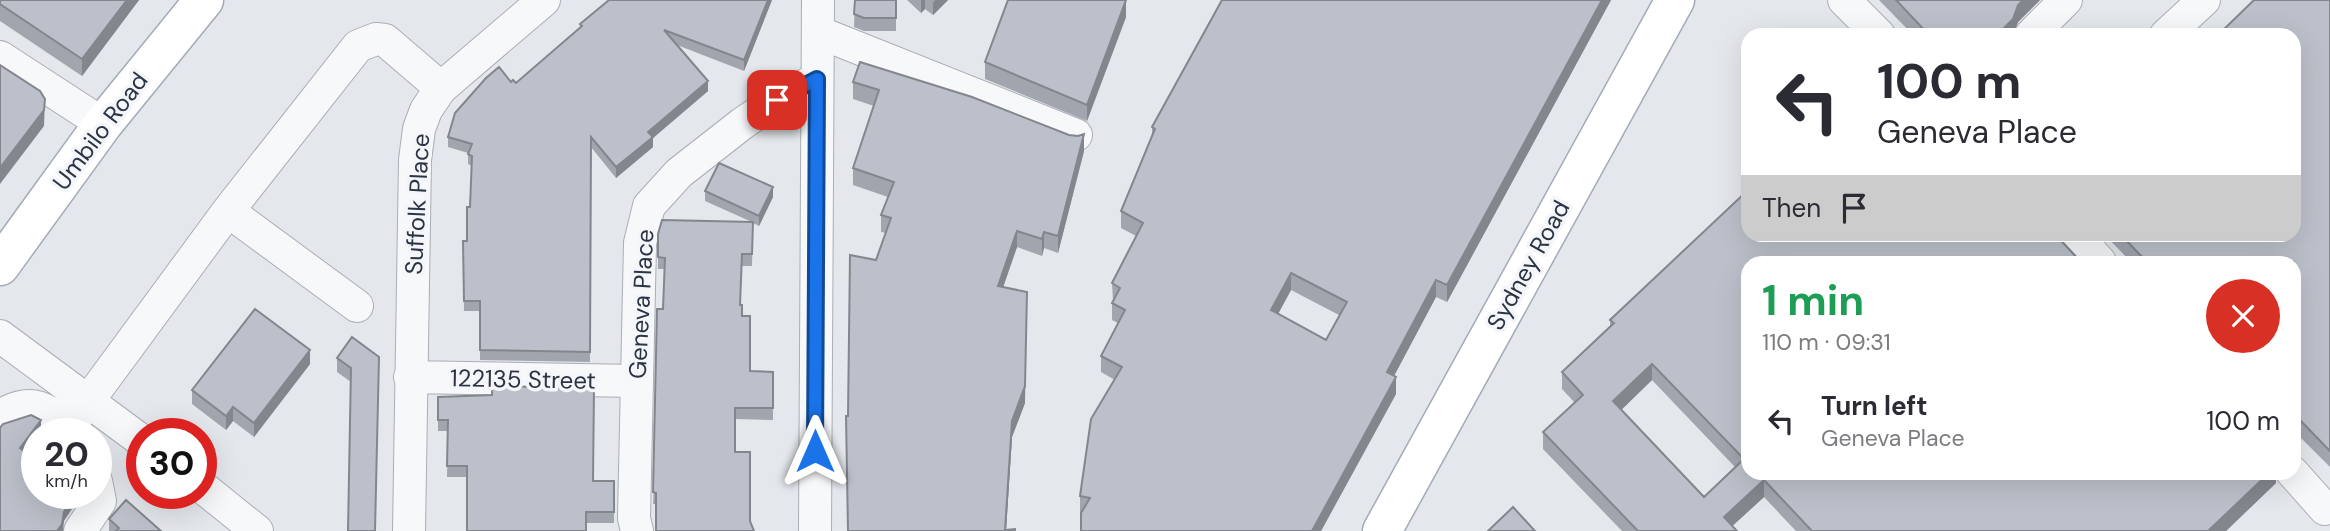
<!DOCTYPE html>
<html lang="en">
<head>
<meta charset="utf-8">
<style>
  :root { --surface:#fff; --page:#f2f2f3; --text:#2b2b33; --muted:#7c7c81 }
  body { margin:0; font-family:"DM Sans",sans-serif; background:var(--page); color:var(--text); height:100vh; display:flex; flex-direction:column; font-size:26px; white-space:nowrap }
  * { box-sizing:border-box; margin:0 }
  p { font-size:23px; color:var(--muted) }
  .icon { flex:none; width:38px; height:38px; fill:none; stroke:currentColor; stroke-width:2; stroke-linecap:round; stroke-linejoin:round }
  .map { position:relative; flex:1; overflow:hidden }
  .drawer { position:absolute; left:1741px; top:256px; width:560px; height:224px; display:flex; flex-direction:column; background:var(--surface); border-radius:21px; box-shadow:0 7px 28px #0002 }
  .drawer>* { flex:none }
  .top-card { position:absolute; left:1741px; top:28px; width:560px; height:214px; border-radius:21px; box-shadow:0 7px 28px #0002; background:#fff; color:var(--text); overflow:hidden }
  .speed { position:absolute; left:21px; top:418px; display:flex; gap:14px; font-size:35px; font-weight:700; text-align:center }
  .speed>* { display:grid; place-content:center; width:91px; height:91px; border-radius:50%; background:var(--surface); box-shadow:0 7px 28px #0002; line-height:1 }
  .speed small { font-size:18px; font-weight:400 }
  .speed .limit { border:10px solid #d22; background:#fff; color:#111 }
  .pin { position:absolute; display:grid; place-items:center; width:60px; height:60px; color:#fff; margin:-30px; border-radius:14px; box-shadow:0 4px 10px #0006 }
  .me { position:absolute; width:77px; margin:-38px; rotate:0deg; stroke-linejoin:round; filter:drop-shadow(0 0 5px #0008) }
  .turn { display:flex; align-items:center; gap:24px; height:147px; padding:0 21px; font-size:32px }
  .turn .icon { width:91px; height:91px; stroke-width:2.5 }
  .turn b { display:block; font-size:49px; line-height:60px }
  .then { display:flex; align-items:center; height:66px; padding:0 21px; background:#0003; gap:14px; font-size:26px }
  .round { display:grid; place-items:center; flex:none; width:74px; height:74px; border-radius:37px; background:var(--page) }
  .overview { display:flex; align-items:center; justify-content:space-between; height:119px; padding:0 21px }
  h1 { font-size:42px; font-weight:700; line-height:52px; color:#1e9e55 }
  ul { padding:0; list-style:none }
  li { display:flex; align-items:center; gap:21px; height:91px; padding:0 21px }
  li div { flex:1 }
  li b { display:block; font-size:26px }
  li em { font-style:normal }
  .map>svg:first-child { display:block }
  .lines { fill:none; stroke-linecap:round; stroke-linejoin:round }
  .minor-casing { stroke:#a9aeb7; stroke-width:34 }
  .major-casing { stroke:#a3abb8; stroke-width:41 }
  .minor { stroke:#f7f8fa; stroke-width:32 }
  .major { stroke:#fff; stroke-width:38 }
  .wall { fill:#a1a5ae; fill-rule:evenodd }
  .shaded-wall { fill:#83868d }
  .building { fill:#bbc0ca; stroke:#83868d; stroke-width:2; fill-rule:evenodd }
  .route-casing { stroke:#114b97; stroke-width:18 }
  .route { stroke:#1a73e8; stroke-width:12 }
  .labels { text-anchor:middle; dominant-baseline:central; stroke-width:7; stroke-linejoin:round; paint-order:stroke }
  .street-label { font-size:24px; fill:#2b3445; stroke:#f4f6f9 }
</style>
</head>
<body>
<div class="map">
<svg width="2330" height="531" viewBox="0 0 2330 531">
  <rect width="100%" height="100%" fill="#e4e7ec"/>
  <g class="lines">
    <g class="minor-casing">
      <path id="minor" d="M1844,0L1879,35
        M818,32L1076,135
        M2031,35L2066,0
        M2166,35L2204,0
        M0,57L103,124
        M228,211L357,306
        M2075,234L2100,262
        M0,336L142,441
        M410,377L636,381
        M0,416C35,394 51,412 78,434
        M69,427L228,211L358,46L376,39L385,40L441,88
        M2292,472L2325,509
        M201,486L257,531
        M80,531L100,501L96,481
        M409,531L415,160L419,129L426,110L441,88L544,0
        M637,531L634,518L640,243L649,206L679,173L743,123L777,100L817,79
        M815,531L818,0"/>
    </g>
    <g class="major-casing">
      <path id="major" d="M0,266L103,124L204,0
        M1382,531L1675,0"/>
    </g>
    <use href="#minor" class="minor"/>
    <use href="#major" class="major"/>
  </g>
  <path class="wall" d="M0,0H139L82,76L0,21Z
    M772,0L744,71L677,45L708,91L653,138V147L616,178L591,147L590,362L480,360V311H464L463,241H467L472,166L468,164V153L448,147V137L511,82L516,83L580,27V24Z
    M855,0H896V31H864L854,27Z
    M907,0H948L933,15L925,9L921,13Z
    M1611,0L1447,302L1436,297L1394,376L1396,394L1321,531H1081V513H1080V496L1115,380L1101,372V356L1118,323L1112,320V303L1113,301L1112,283L1136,236L1121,228V211L1152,134V127ZM1291,290L1339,315L1326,340L1278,314Z
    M1879,0H2040L2018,22L2013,35H1913Z
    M2330,0V467L2294,431V262H2131L2104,234H2294Z
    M1126,17L1087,121L985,79V62Z
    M853,82L1084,151L1058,253L1044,248L1042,256L1017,247L1003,287L1025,403L1012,437L1006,530L848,531V416L876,260L886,233L881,232V215L888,197L853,185V168L874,106L853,99Z
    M705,191L773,197L759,226L753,223L752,266H742L740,305L750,371L773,372V420L735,419L656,504H653L665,269H658V234L752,222L705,201Z
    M1610,320L2276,472V483L2226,531H1796L1764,497L1732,526L1737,531H1622L1543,449V432L1575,403L1562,389V372L1610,326ZM1652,380L1735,467L1704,497L1621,410Z
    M379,357L351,382L337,372V358Z
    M310,364L254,437L233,421L226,430L192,404V390Z
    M438,397L593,481H614V523H586L467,477H447L448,431H438Z
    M109,519L161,531H109Z"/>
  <path class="shaded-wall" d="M127,0H139L82,76V59Z
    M768,0H772L744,71V60Z
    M921,0H925V9L921,13Z
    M935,0H948L933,15V3Z
    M1126,0V17L1087,121V105Z
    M1602,0H1611L1447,302V285Z
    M2023,0H2040L2018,22L2013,35H1997L2018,5Z
    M708,81V91L653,138V147L616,178V167L648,132Z
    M45,99L44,126L0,184V168Z
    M1084,134V151L1058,253V236Z
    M773,187V197L759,226V216Z
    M1017,231V247L998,302V286Z
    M1044,232V248L1042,256V239Z
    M1291,273V290L1271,327V310Z
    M1436,280V297L1387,389V372Z
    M1027,292L1025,403L1012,437L1006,531H1005L1012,421Z
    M310,350V364L254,437V423Z
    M1652,364V380L1613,418V401Z
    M1396,377V394L1321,531H1312Z
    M233,407V421L226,430V416Z
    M41,420V430L37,434L20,457V448Z
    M2270,472H2276V483L2226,531H2208Z
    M1764,480V497L1727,531L1724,517Z
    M76,494H80V497L64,521L63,531H57L64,512Z"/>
  <path class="building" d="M0,0H127L82,59L0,4Z
    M609,0H768L744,60L664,30L708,81L648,132L653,137L616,167L591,137L590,352L480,350V301H464L463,241H467V207H470L472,156L468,154L472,144L448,137L455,113L486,78L499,67L511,82L513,80L516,83L582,26L580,24Z
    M855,0H896V18H864L854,14Z
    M1008,0H1126L1087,105L985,62Z
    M1222,0H1602L1447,285L1436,280L1387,372L1396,377L1312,531H1081V513L1090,498L1080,496L1091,419L1122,367L1101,356L1125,310L1112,303L1120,288L1112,283L1143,223L1121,211L1155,129L1152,127ZM1291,273L1347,302L1326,340L1271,310Z
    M1896,0H2023L2018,5L2013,19L1997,35H1929Z
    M2254,0H2330V451L2294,414V262H2147L2120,234H2294V35H2218Z
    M860,62L972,97L1069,135L1078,136L1084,134L1058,236L1044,232L1042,239L1017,231L998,286L1027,292L1025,386L1012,421L1005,530L1015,529V531H848L846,416H848L850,255L876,260L891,218L881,215L894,182L853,168L879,90L853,82Z
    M0,65L40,91L45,99L44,110L0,168Z
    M719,163L773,187L759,216L705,191Z
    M1748,190V234H2055L2081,262H1748V472H2270L2208,531H1812L1764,480L1724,517L1737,531H1638L1543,432L1583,395L1562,372L1614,323L1610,320ZM1652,364L1744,459L1704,497L1613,401Z
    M662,220L753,222L752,254H742L740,305H742V316H750V371L773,372V408H735V452H750V521L754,531H656V493L653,492L657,309H663L665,258L658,257V234Z
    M255,309L310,350L254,423L233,407L226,416L192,390Z
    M352,337L379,357L375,531H348L351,368L337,358Z
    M492,386L594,388L593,481H614V512H586V531H467V466H447L448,420H438V397L492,395Z
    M31,415L41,420L20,448L37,461V494H76L64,512L62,524L57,531H0V428L3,424Z
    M126,500L161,531H116L119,528L109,519Z
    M1513,507L1535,531H1488Z"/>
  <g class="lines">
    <g class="route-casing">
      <path id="route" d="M777,100L817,79L815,451"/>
    </g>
    <use href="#route" class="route"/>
  </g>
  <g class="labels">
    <g class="street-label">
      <text transform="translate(100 131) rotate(-53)">Umbilo Road</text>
      <text transform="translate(417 204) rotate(-87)">Suffolk Place</text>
      <text transform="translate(1528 265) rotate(-61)">Sydney Road</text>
      <text transform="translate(641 304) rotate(-87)">Geneva Place</text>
      <text transform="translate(523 379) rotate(1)">122135 Street</text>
    </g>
  </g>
</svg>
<div class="speed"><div>20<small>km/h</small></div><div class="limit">30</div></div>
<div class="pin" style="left:777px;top:100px;background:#d93025"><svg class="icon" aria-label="arrive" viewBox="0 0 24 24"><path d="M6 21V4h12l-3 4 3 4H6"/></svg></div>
<svg class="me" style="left:815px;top:451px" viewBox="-20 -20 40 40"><path d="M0-17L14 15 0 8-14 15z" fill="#1a73e8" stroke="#fff" stroke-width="4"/></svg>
<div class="top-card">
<div class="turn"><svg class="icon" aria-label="left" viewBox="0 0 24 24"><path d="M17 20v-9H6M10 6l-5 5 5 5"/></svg><div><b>100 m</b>Geneva Place</div></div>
<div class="then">Then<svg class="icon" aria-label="arrive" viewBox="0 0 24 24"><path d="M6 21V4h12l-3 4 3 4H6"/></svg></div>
</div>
<section class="drawer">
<div class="overview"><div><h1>1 min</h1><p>110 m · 09:31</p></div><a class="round" style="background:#d93025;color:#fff"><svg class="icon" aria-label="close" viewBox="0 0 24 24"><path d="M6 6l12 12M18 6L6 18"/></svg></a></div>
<ul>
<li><svg class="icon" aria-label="left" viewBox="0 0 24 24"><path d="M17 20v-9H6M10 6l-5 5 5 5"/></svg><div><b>Turn left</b><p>Geneva Place</p></div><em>100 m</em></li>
</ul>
</section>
</div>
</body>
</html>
